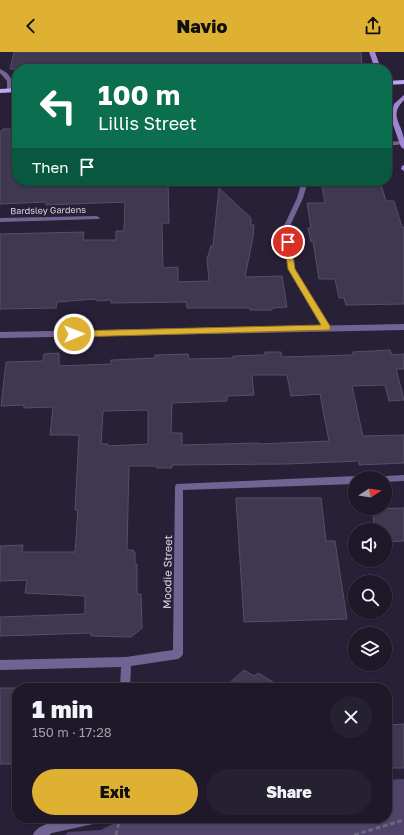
<!DOCTYPE html>
<html lang="en">
<head>
<meta charset="utf-8">
<style>
  :root { --surface:#1e1829; --page:#262131; --text:#f1f3f6; --muted:#a1a0a8; --line:#3c3746; --accent:#deb133 }
  body { margin:0; font-family:"Golos Text",sans-serif; background:var(--page); color:var(--text); height:100vh; display:flex; flex-direction:column; font-size:15px; white-space:nowrap }
  * { box-sizing:border-box; margin:0 }
  p { font-size:13px; color:var(--muted) }
  .icon { flex:none; width:22px; height:22px; fill:none; stroke:currentColor; stroke-width:2; stroke-linecap:round; stroke-linejoin:round }
  .map { position:relative; flex:1; overflow:hidden }
  .sheet { position:absolute; left:12px; top:631px; width:380px; height:140px; display:flex; flex-direction:column; background:var(--surface); border-radius:16px; box-shadow:0 1px 3px #0004,0 0 0 1px var(--line) }
  .sheet>* { flex:none }
  .banner { position:absolute; left:12px; top:12px; width:380px; height:122px; border-radius:16px; box-shadow:0 1px 3px #0004,0 0 0 1px var(--line); background:#0b6e4f; color:#fff; overflow:hidden }
  .needle { width:26px; rotate:78deg }
  .buttons { position:absolute; left:348px; top:419px; display:grid; gap:8px }
  .buttons a { display:grid; place-items:center; width:44px; height:44px; border-radius:50%; background:var(--surface); box-shadow:0 1px 3px #0004,0 0 0 1px var(--line); font-size:20px }
  .pin { position:absolute; display:grid; place-items:center; width:34px; height:34px; color:#fff; margin:-17px; border:2px solid #fff; border-radius:50%; box-shadow:0 1px 4px #0007 }
  .me { position:absolute; width:44px; margin:-22px; rotate:89deg; stroke-linejoin:round; filter:drop-shadow(0 0 3px #0008) }
  .turn { display:flex; align-items:center; gap:14px; height:84px; padding:0 20px; font-size:18px }
  .turn .icon { width:52px; height:52px; stroke-width:2.5 }
  .turn b { display:block; font-size:28px; line-height:34px }
  .then { display:flex; align-items:center; height:38px; padding:0 20px; background:#0003; gap:8px; font-size:15px }
  .round { display:grid; place-items:center; flex:none; width:42px; height:42px; border-radius:21px; background:var(--page) }
  .overview { display:flex; align-items:center; justify-content:space-between; height:68px; padding:0 20px }
  h1 { font-size:24px; font-weight:800; line-height:30px }
  .button { display:flex; gap:8px; margin-top:auto; padding:8px 20px }
  .button a { flex:1; height:46px; border-radius:24px; background:var(--accent); color:#111; font-size:16px; font-weight:800; line-height:46px; text-align:center }
  .button a+a { background:var(--page); color:var(--text) }
  header { display:flex; justify-content:space-between; align-items:center; height:52px; padding:0 20px; background:var(--accent); color:#111; font-size:18px; font-weight:800 }
  .map>svg:first-child { display:block }
  .green { fill:#4f436a }
  .building { fill:#3f3851; stroke:#574f69; fill-rule:evenodd }
  .lines { fill:none; stroke-linecap:round; stroke-linejoin:round }
  .path { stroke:#6c6579; stroke-width:3; stroke-dasharray:5 2.5; stroke-linecap:butt }
  .lane { fill:#726492; fill-rule:evenodd }
  .street { fill:#726492; fill-rule:evenodd }
  .secondary { fill:#9e87d0; fill-rule:evenodd }
  .primary { fill:#bea7f2; fill-rule:evenodd }
  .route { fill:#deb133; stroke:#907321 }
  .labels { text-anchor:middle; dominant-baseline:central; stroke-width:4; stroke-linejoin:round; paint-order:stroke }
  .far-street-label { font-size:9px; fill:#dcd8e7; stroke:#282037 }
  .street-label { font-size:11px; fill:#dcd8e7; stroke:#282037 }
</style>
</head>
<body>
<header><svg class="icon" aria-label="back" viewBox="0 0 24 24"><path d="M15 5l-7 7 7 7"/></svg>Navio<svg class="icon" aria-label="share" viewBox="0 0 24 24"><path d="M12 15V3M7 8l5-5 5 5M5 13v7h14v-7"/></svg></header>
<div class="map">
<svg width="404" height="783" viewBox="0 0 404 783">
  <rect width="100%" height="100%" fill="#282037"/>
  <path class="green" d="M404,727V783H65L68,780L101,778L124,766H387V728Z"/>
  <path class="building" d="M14,0H361L362,13H356L358,16L333,17H326V14L297,15L298,17H281L280,15L204,17H10Z
    M3,77H17V129H168L169,171H162L163,216L178,215V230L209,229L207,207L211,194H213L219,136L251,166V173H254L253,185L245,225L282,224L287,255L272,256V258H250V256H187L186,250L111,251V248L97,249L95,247L57,250L56,256L0,257V182L84,180L83,188H116V179H124L125,150L46,153V150L0,152V79H3Z
    M321,129H380L386,149H394L402,175H404V252L346,253L344,246H339L335,227H319L313,189L311,190L308,176H311L307,151H325Z
    M390,298L392,303L404,302V317H396L404,348L389,349L385,333L352,334L363,384L404,383V411L359,413V409L287,412L172,413V416H157V414H129L127,498H133V500H135V512H137V542H141L142,576L131,585L91,584V581L0,584V565L85,562V544L25,541L27,528L0,529V494L23,493L22,500H75L78,458H75L79,383H50L53,355L24,356V353L1,354L6,310L43,309L44,302L59,301V314L111,312V308L155,306V303L188,302L189,307L233,306V304L265,303V300H281L282,305L353,303V300ZM252,323H287L291,344L320,342L329,389L260,392L259,391L182,393V381H171L172,351L227,349V344L254,343ZM148,358V392L108,394V392H101L103,359Z
    M236,446H321L326,489H335L347,567L244,570Z
    M404,456V489L385,490V478H375L372,457Z
    M244,618L254,624L258,621L283,636H224Z
    M0,636H17V712H0Z
    M404,672V716H387V673Z"/>
  <g class="lines">
    <path class="path" d="M116,783L120,766
      M354,783L404,768"/>
    <path class="lane" d="M0,17C10,21 14,29 12,39L7,38V29L0,21Z
      M403,89L404,92L387,94V90Z
      M298,129H304L306,136L303,146L289,176L295,217L331,276L327,279L324,278L289,217L283,176L297,146L300,136Z"/>
    <path class="street" d="M97,164L100,166L99,167L0,170V166Z
      M404,272V278L0,286V280Z
      M404,423V429L385,430V426H381L385,424Z
      M355,424L358,426H355V432L183,438V602L181,605L178,607L131,614L130,636H120L121,615L0,618V608L126,605L173,598L175,435L176,432Z
      M73,766H103L102,770L98,771L52,781L49,783H33C37,771 61,768 73,766Z"/>
    <path class="secondary" d="M369,0H375L381,17H375Z
      M404,43V48C389,63 401,70 404,87C404,90 404,94 404,97L401,95L387,56V46L390,48L393,56L394,52Z
      M404,113V119L401,117L402,114Z"/>
    <path class="primary" d="M404,28V32L387,33V29Z
      M17,36V40L0,41V37Z"/>
  </g>
  <path class="route" d="M285,188H290L291,190L295,217L330,274V278L74,285L70,282L74,279L321,273L288,217L284,190Z"/>
  <g class="labels">
    <g class="far-street-label">
      <text transform="translate(48 158) rotate(-1)">Bardsley Gardens</text>
    </g>
    <g class="street-label">
      <text transform="translate(167 520) rotate(-89)">Moodie Street</text>
    </g>
  </g>
</svg>
<div class="buttons">
<a><svg class="needle" viewBox="-14 -14 28 28"><path d="M0-13l5 13h-10z" fill="#e53935"/><path d="M0 13l5-13h-10z" fill="#a1a0a8"/></svg></a>
<a><svg class="icon" aria-label="sound" viewBox="0 0 24 24"><path d="M4 9h4l5-4v14l-5-4H4zM17 9q2 3 0 6"/></svg></a>
<a><svg class="icon" aria-label="search" viewBox="0 0 24 24"><circle cx="10" cy="10" r="6"/><path d="M15 15l6 6"/></svg></a>
<a><svg class="icon" aria-label="layers" viewBox="0 0 24 24"><path d="M12 4l9 5-9 5-9-5zM3 14l9 5 9-5"/></svg></a>
</div>
<div class="pin" style="left:288px;top:190px;background:#d93025"><svg class="icon" aria-label="arrive" viewBox="0 0 24 24"><path d="M6 21V4h12l-3 4 3 4H6"/></svg></div>
<svg class="me" style="left:74px;top:282px" viewBox="-20 -20 40 40"><circle r="17" fill="#deb133" stroke="#fff" stroke-width="3"/><path d="M0-11L8 9 0 5-8 9z" fill="#fff"/></svg>
<div class="banner">
<div class="turn"><svg class="icon" aria-label="left" viewBox="0 0 24 24"><path d="M17 20v-9H6M10 6l-5 5 5 5"/></svg><div><b>100 m</b>Lillis Street</div></div>
<div class="then">Then<svg class="icon" aria-label="arrive" viewBox="0 0 24 24"><path d="M6 21V4h12l-3 4 3 4H6"/></svg></div>
</div>
<section class="sheet">
<div class="overview"><div><h1>1 min</h1><p>150 m · 17:28</p></div><a class="round"><svg class="icon" aria-label="close" viewBox="0 0 24 24"><path d="M6 6l12 12M18 6L6 18"/></svg></a></div>
<div class="button"><a>Exit</a><a>Share</a></div>
</section>
</div>
</body>
</html>
